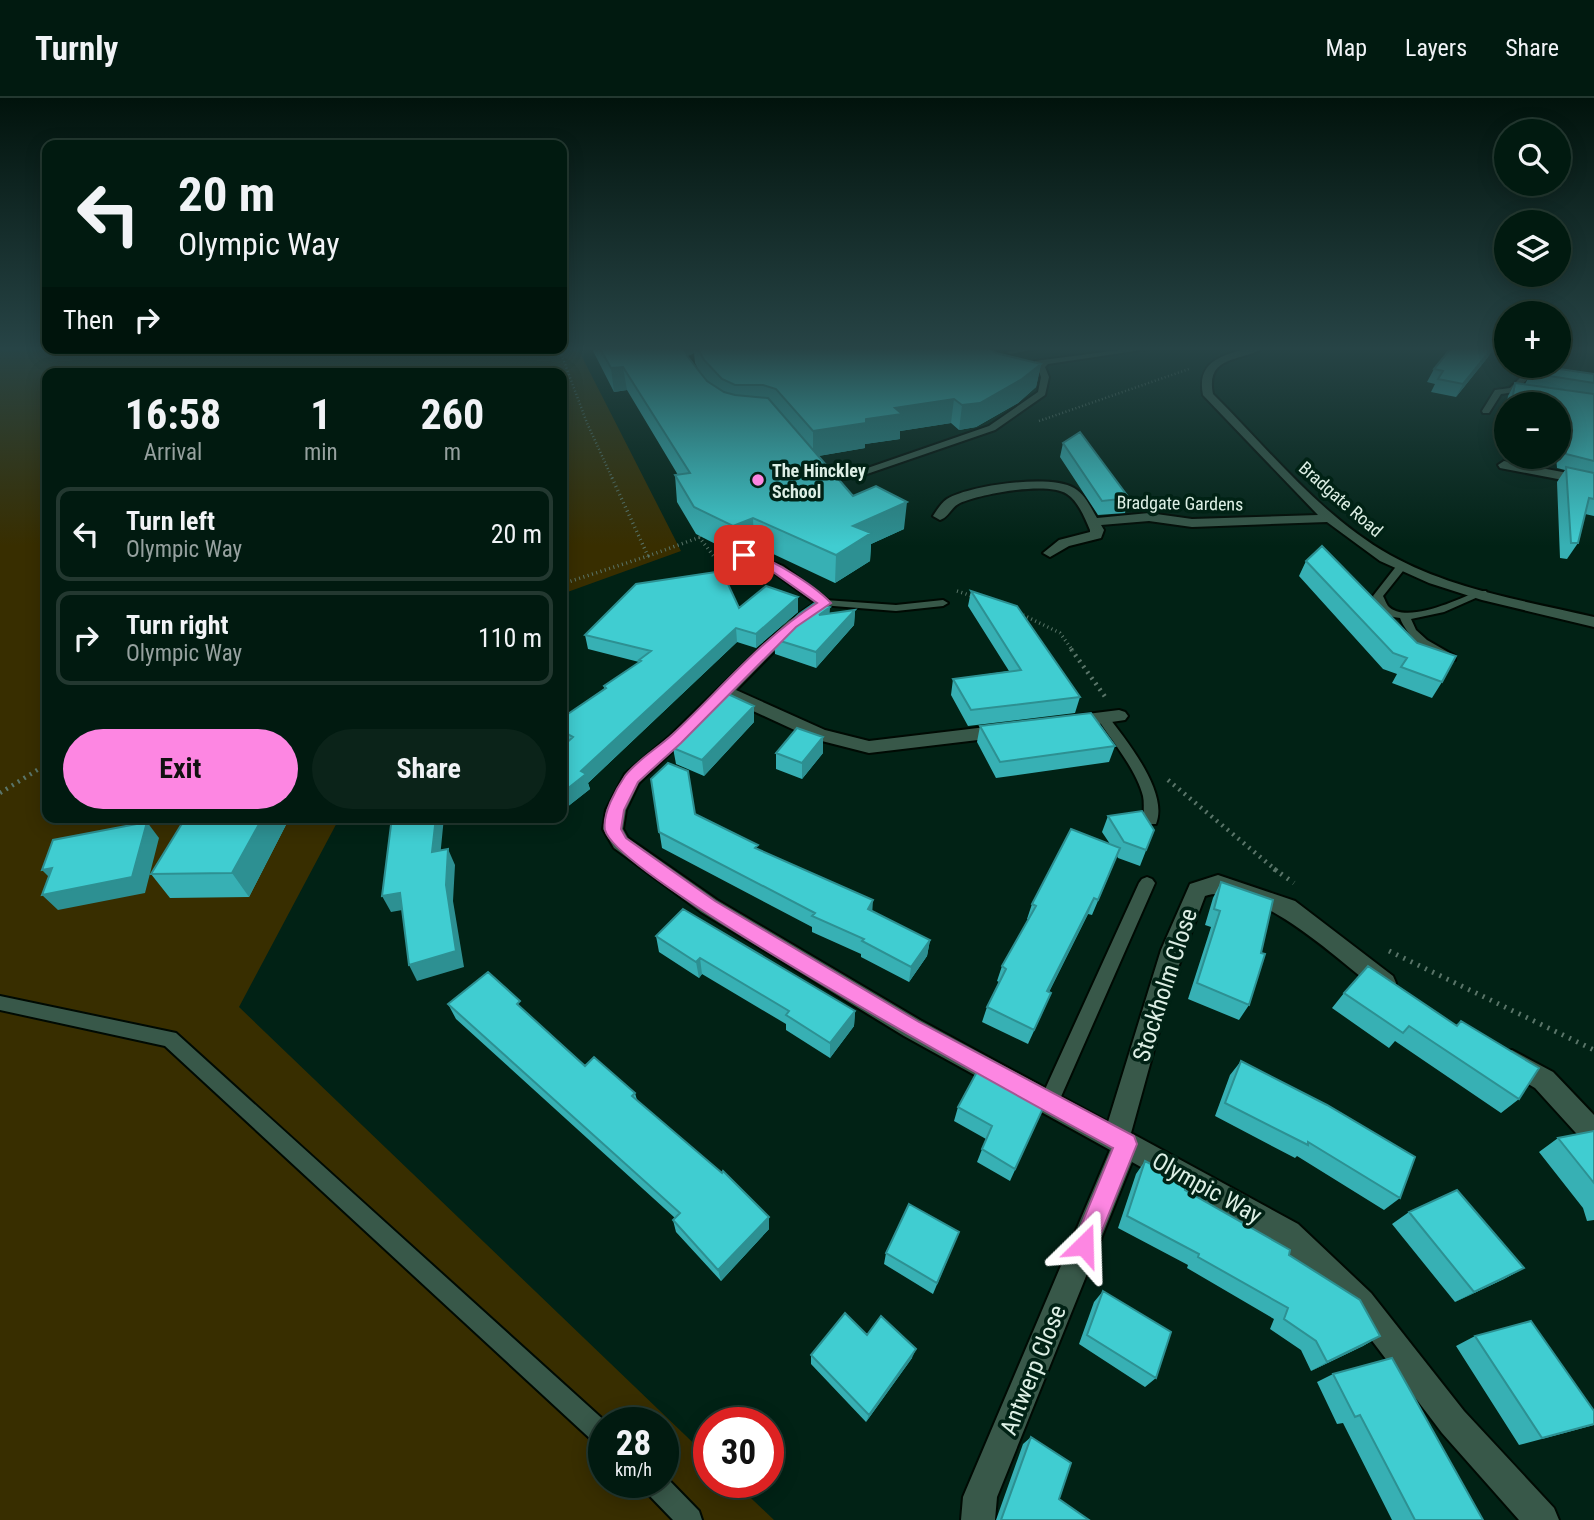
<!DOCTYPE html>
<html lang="en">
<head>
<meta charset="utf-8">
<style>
  :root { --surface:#011a10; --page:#0b2319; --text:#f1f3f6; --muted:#96a19f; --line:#233830; --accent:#fd86e2 }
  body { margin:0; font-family:"Roboto Condensed",sans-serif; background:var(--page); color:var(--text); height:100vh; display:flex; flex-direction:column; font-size:26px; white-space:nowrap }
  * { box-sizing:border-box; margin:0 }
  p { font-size:23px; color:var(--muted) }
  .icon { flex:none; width:38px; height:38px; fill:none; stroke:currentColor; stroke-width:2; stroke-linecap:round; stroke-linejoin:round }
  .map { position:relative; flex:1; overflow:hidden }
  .panel { position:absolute; left:42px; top:270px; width:525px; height:455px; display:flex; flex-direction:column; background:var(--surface); border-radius:14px; box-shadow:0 4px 18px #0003,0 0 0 2px var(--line) }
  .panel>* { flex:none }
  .guide { position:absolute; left:42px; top:42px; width:525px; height:214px; border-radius:14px; box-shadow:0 4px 18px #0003,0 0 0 2px var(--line); background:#011a10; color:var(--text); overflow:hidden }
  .buttons { position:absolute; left:1494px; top:21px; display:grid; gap:14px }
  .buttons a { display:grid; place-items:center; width:77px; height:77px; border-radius:50%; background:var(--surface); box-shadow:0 4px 18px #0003,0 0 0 2px var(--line); font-size:35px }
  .speed { position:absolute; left:588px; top:1309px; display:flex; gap:14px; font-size:35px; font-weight:700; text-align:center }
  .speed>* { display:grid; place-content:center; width:91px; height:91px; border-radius:50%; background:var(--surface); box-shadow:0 4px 18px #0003,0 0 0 2px var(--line); line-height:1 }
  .speed small { font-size:18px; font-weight:400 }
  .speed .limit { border:10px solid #d22; background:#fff; color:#111 }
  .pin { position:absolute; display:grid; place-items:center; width:60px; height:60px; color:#fff; margin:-30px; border-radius:14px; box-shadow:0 4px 10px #0006 }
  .me { position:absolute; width:77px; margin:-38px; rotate:22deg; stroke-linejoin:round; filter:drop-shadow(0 0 5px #0008) }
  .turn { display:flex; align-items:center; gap:24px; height:147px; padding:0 21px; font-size:32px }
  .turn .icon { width:91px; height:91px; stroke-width:2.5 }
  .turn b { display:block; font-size:49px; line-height:60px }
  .then { display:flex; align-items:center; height:66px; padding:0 21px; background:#0003; gap:14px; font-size:26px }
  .eta { display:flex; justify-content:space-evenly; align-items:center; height:119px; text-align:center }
  .eta b { font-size:42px; font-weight:700; line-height:49px }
  .action { display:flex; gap:14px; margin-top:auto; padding:14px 21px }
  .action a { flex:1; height:80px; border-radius:42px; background:var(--accent); color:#111; font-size:28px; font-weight:700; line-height:80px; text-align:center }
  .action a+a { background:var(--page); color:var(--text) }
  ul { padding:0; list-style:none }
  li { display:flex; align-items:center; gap:21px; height:94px; margin:0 14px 10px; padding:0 7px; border:4px solid var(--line); border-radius:14px }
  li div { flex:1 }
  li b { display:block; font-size:26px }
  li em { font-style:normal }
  header { display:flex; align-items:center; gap:42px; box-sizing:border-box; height:98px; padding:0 35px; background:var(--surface); border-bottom:2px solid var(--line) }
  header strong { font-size:33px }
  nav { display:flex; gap:38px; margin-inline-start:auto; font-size:24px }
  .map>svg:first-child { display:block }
  .green { fill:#382e00; fill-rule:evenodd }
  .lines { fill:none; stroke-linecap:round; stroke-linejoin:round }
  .service-casing { stroke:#000a03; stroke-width:4 }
  .minor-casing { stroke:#000a03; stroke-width:4 }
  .path-far3 { stroke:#5a7569; stroke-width:2.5; stroke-dasharray:1 2.5; stroke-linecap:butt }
  .path-far2 { stroke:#5a7569; stroke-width:3.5; stroke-dasharray:1 3.5; stroke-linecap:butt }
  .path-far1 { stroke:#5a7569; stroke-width:4.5; stroke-dasharray:2 5; stroke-linecap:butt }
  .path { stroke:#5a7569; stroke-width:5; stroke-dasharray:2 6; stroke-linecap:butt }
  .service { fill:#385849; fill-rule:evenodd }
  .minor { fill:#385849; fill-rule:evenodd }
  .wall { fill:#37b0b4; fill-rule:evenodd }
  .shaded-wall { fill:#2d9092 }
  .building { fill:#40cdd1; stroke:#2d9092; stroke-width:2 }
  .route { fill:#fd86e2; stroke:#a45793; stroke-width:2 }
  .poi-dot { fill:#fd86e2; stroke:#012215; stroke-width:2.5 }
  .labels { text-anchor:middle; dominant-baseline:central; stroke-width:7; stroke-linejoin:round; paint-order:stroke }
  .far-poi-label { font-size:18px; font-weight:bold; fill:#ddefe5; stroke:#012215; text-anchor:start }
  .far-street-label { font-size:18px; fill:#ddefe5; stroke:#012215 }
  .near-street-label { font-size:24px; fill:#ddefe5; stroke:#012215 }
</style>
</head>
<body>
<header>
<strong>Turnly</strong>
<nav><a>Map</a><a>Layers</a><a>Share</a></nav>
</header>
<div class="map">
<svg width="1594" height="1422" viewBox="0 0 1594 1422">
  <rect width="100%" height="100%" fill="#012215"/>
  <path class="green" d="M0,249H577L681,453L562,496V275H47V719H340L239,909L709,1360V1384H734L774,1422H0ZM604,1325H663V1384H604Z"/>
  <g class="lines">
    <g class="service-casing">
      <path id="service" d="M1031,249H1047L1010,256L1006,254Z
        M1143,249H1161L1048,266L1045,269L1049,279L1045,297L995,332L861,378L838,382L813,374L817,371L838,376L859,373L989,328L1038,294L1041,279L1037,269L1039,267H1035V263Z
        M1532,268H1540L1515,294L1501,296L1489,315H1483L1482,313L1495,292L1510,290Z
        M1402,465L1407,468L1383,498C1385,502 1386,505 1388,508C1406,527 1459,501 1478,493H1486L1487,495L1444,514L1411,521L1416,532L1427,542L1455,558V562C1435,565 1407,539 1400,520C1385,519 1379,511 1373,498L1398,466Z
        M825,502L896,507L943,502L948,505L943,508L896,513L821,507V503Z
        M1103,616L1107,617C1126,642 1169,694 1156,726H1146C1142,717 1145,707 1143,698C1136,671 1112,643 1097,620Z
        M1147,779L1152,781L1155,785L1056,1010L1049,1013L1042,1010L1040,1004L1042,998L1139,785L1142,781Z
        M0,898L176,935L607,1325H604V1350L596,1346L165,948L0,912Z
        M663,1376L699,1413L702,1422H673L645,1393L642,1384H663Z"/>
    </g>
    <g class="minor-casing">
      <path id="minor" d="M1252,249H1266C1243,264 1205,256 1213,296C1269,352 1321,418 1390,457C1453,492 1526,503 1594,519V529L1482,502L1429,485L1380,463L1327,424L1192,429L1149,423L1101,427L1104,432L1101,440L1069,448L1050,459L1043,455L1059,442L1090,434V432C1085,420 1078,403 1067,396C1047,383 981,396 960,405C951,409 949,419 940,422L933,418C937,412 941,405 947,401C970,387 1051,376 1074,390C1085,396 1091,410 1097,420L1149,415L1192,421L1318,417L1203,297C1196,262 1224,257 1252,249Z
        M1504,363L1594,380V388L1500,370L1498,367Z
        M744,453L783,468L832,505L797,530L736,592L825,632L869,643L1003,627L1012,633L1003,639L869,655L814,641L727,601L639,685L626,712L623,731L628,740L717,802L920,922L1108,1024L1161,852L1190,786L1218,777L1295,803L1393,878L1396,885L1393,892L1385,895L1377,892C1340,863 1253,781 1205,798L1173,883L1131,1035L1298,1126L1371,1195L1464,1313L1554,1410L1559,1422H1519L1442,1335L1351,1215L1278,1146L1132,1064L997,1399L995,1422H961L963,1399L1110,1052L904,938L701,814L614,750L603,731L606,712L625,676L670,638L787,524L815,505L773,474L739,460L737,457Z
        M1119,612L1125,614L1128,618L1125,622L1071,630L1062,624L1071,618Z
        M1512,952L1553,974L1594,1017V1049L1585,1045L1535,990L1503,971L1500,963L1503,955Z"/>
    </g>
    <path class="path-far3" d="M559,250L587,325L613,382
      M1039,323L1189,271"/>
    <path class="path-far2" d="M699,439L719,465L727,468
      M648,458L706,437
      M562,486L648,458L612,380
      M957,493L975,499
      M1019,515L1060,535L1073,553"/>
    <path class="path-far1" d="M1071,551L1106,600
      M1168,682L1277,773
      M0,695L47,666"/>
    <path class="path" d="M1274,771L1294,785
      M1389,853L1594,952"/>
    <use href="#service" class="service"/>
    <use href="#minor" class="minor"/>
  </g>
  <path class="wall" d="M591,249H988L996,255L1041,266L1036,289L1018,305L976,329L959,332L951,325L900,333V341L865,346V350L818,358L853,398L904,431L871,446L870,463L835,485L754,447L735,456L696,436L677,404L675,377H678L627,292L614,294ZM694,255L695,265L699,273L687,258Z
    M1494,249L1488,259L1456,299L1431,294L1435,286L1427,284L1434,271Z
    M1531,275L1594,276V418L1585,416L1578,445L1567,461L1560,460L1557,384L1565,372L1557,370L1556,359H1559V306H1507V316H1505L1508,298L1515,285L1525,286Z
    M1063,345L1129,400L1125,415L1098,417L1060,359Z
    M1306,463L1442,584L1432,600L1392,585L1397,576L1383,571L1299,478Z
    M971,493L1080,599L1075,615L968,628L951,597L953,581L1009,573L968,508Z
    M739,510L798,514L756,550L737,544L588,685L590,691L562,713V649L564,647L562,646V620L604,591V588L639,564L588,551L585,537Z
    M855,512L854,527L816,570L775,556L774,541L830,515Z
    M754,608V624L704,678L676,666L673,650Z
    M980,628L1115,648L1109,664L996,680L977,644Z
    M823,639V655L802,681L776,671V655Z
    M651,681L695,716L758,751L872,813L930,842L927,858L909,884L861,859V856L812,834V829L662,750Z
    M1108,718L1154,732L1140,768L1118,760L1117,758L1092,817L1088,816L1049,894L1051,895L1045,909L1028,946L982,924L987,909L999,884L997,883L1002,868L1029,821H1027L1032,806L1110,746L1102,734Z
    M290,719L249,799L170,800L151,776Z
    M1221,784L1249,907L1239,922L1188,901L1211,829L1205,827L1213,800Z
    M656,838L855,913L854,928L830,960L786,932V926L702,876L699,880L659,854Z
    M1344,895L1456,927L1461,923L1519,1001L1501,1015L1395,943L1389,950L1332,910Z
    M448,906L524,912L585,968L635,995L637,1002L769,1131L721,1183L676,1134L673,1122L675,1120L456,921Z
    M1241,963L1400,1100L1384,1112L1297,1058L1295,1060L1215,1018L1230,977Z
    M1045,1006L1010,1083L977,1064L986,1041L954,1023L958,1009Z
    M1594,1033V1122L1587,1123L1583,1110L1539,1054L1558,1040Z
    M1145,1063L1185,1092L1380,1238L1363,1248L1311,1273L1301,1252L1270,1231L1274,1221L1187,1170L1188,1167L1118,1130L1136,1076Z
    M1409,1114L1524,1170L1504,1181L1455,1204L1392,1126Z
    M954,1146L933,1196L884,1166L886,1155Z
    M1103,1193L1156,1280L1145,1289L1079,1246L1094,1204Z
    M867,1237L912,1260L866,1324L811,1266V1257Z
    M1475,1238L1594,1327L1519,1347L1456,1248Z
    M1333,1276L1483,1422H1392L1343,1325L1337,1326L1317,1284Z
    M1031,1339L1059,1401L1089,1422H996L1023,1346Z"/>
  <path class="shaded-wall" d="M679,249H693L694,255L682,261Z
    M1494,249L1488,259L1456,299L1463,286Z
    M1041,266L1036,289L1018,305L976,329L959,332L962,307Z
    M623,269L627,292L614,294L611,270Z
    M954,301L951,325L900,333V341L865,346V350L813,359V333L866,321L895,310Z
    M907,404L904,431L871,446L870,463L835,485L836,457L853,428Z
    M753,420L754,447L735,456L733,428Z
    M798,499V514L756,550V536Z
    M830,509L829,525L819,517Z
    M855,512L854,527L816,570V554Z
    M736,530L737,544L588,685L590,691L562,713V695L581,673Z
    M754,608V624L704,678L702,662Z
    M823,639V655L802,681V665Z
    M263,719H290L249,799L232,775Z
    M436,719H444L439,770L432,754Z
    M147,724L159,740L145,795L58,812L42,797Z
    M448,751L455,767L453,803L464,869L417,883L409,867L446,787Z
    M52,770L57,787L42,772Z
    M400,795L408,811L391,814L382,798Z
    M1094,800L1088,816L1042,908L1047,893Z
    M873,802L872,818L868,811Z
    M930,842L927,858L909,884L911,869Z
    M700,860L702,876L699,880L696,864Z
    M855,913L854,928L830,960V945Z
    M769,1119V1131L721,1183L718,1172Z
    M1524,1170L1504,1181L1455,1204L1474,1194Z
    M1380,1238L1363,1248L1311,1273L1327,1264Z
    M916,1251L912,1260L866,1324L869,1317Z"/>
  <path class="building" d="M599,249H683L688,259L707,283L724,294L735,297L768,300L853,398L876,388L907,404L853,428L871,435L836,457L753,420L733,428L694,409L675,377L690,375L623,269L611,270Z
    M697,249H988L996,255L1041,266L1022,281L980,305L962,307L954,301L895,310L902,316L866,321V325L813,333L776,291L763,287H735L722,281L704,262Z
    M1452,249H1493L1463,286L1438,281L1443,273L1434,271Z
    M1539,268L1594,276V285L1531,275Z
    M1515,285L1594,296V363L1566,356L1563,312L1559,311V306H1533L1512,303Z
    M1080,334L1129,400L1102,403L1063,345Z
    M1566,369L1594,375V401L1589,400L1578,445H1571Z
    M1322,448L1417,545L1456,558L1442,584L1401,569L1407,560L1393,555L1306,463Z
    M722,473L739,510L766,488L798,499L756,536L736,530L581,673L586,676L562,695V658L563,657L562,656V649L573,639L562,633V620L606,590L604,588L641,563L639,562L651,553L585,537L636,486Z
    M971,493L1017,508L1080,599L971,612L953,581L1021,572Z
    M816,504L830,509L819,517L855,512L816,554L774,541L799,516Z
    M728,596L754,608L702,662L673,650Z
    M1091,615L1115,648L1000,664L980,628Z
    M797,630L823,639L802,665L776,655Z
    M668,665L688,673L695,716L758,747L755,750L873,802L868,811L930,842L911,869L862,843L864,841L812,818L815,815L659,734L651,681Z
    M1142,713L1154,732L1146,752L1124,744L1108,718Z
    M186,719H263L232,775L151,776Z
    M392,719H436L432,754L448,751L446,787L456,853L409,867L400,795L382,798Z
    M147,724L132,779L42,797L52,770L42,772L53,742Z
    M1071,731L1120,750L1098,802L1094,800L1047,893L1051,895L1034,932L987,909L1006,871L1002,868L1036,808L1032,806Z
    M1221,784L1273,802L1261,855L1265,856L1249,907L1197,885L1220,813L1214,811Z
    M683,811L855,913L830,945L786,917L789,913L700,860L696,864L656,838Z
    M1368,868L1457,928L1461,923L1539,970L1519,1001L1409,928L1403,935L1344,895Z
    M488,874L520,903L517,906L585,968L594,959L635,995L632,998L722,1075L723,1073L769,1119L718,1172L673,1122L680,1115L448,906Z
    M1241,963L1327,1007L1415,1059L1400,1100L1308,1044V1047L1225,1005Z
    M979,970L1045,1006L1015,1071L982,1051L992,1028L958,1009Z
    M1594,1033V1085L1558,1040Z
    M1145,1063L1187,1085L1185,1092L1290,1152L1289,1157L1360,1202L1380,1238L1327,1264L1316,1243L1284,1221L1288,1210L1198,1159L1199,1156L1127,1118Z
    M1457,1092L1524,1170L1474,1194L1409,1114Z
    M909,1106L959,1134L937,1185L886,1155Z
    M1103,1193L1171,1234L1156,1280L1087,1237Z
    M845,1215L867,1237L881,1218L916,1251L869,1317L811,1257Z
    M1531,1223L1594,1313V1326L1542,1340L1475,1238Z
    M1392,1260L1483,1422H1415L1360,1317L1355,1319L1333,1276Z
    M1031,1339L1071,1365L1059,1401L1089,1422H1001Z"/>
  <linearGradient id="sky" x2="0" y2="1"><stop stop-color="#01130c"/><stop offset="0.56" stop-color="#274446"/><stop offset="1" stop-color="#274446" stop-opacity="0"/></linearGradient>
  <rect width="1594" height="448" fill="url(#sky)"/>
  <path class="route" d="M740,455C762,452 816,489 831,505L796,529L681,645L638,684L624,712L621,731L626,740L715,803L919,924L1134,1038L1137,1046L1093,1155L1084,1159L1076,1155L1073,1147L1113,1050C1045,1013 617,781 605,732C602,716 616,691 625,678C637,662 658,650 673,636C720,592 762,540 817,505L773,474L740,460Z"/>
  <circle class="poi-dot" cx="758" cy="382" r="7"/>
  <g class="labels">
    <g class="far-poi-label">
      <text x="772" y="372">The Hinckley<tspan x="772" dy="21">School</tspan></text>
    </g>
    <g class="far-street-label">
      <text transform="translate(1341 401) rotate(41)">Bradgate Road</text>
      <text transform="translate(1180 405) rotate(1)">Bradgate Gardens</text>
    </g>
    <g class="near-street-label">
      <text transform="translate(1165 887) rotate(-72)">Stockholm Close</text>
      <text transform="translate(1207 1090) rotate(29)">Olympic Way</text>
      <text transform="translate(1033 1272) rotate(-68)">Antwerp Close</text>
    </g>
  </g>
</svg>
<div class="buttons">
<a><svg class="icon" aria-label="search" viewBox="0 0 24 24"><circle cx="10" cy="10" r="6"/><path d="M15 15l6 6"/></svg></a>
<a><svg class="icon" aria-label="layers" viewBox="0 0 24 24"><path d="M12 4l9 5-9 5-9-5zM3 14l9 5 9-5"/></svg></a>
<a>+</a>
<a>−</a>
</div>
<div class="speed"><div>28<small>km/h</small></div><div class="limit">30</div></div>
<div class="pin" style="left:744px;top:457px;background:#d93025"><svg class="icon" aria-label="arrive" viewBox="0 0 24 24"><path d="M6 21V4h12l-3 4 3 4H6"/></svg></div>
<svg class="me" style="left:1084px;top:1147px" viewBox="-20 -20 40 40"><path d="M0-17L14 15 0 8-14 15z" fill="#fd86e2" stroke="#fff" stroke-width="4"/></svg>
<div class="guide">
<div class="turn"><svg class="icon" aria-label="left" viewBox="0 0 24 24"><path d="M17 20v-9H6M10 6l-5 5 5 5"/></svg><div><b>20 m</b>Olympic Way</div></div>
<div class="then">Then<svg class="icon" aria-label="right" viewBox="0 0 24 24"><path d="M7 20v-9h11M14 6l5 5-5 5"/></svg></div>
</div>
<section class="panel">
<div class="eta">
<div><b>16:58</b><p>Arrival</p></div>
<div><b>1</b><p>min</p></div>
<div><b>260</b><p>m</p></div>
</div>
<ul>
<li><svg class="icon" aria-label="left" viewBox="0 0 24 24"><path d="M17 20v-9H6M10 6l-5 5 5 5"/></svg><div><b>Turn left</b><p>Olympic Way</p></div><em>20 m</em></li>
<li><svg class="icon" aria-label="right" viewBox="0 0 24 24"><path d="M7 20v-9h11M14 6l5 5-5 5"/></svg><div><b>Turn right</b><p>Olympic Way</p></div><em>110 m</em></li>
</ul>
<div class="action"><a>Exit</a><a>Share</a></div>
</section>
</div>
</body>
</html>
